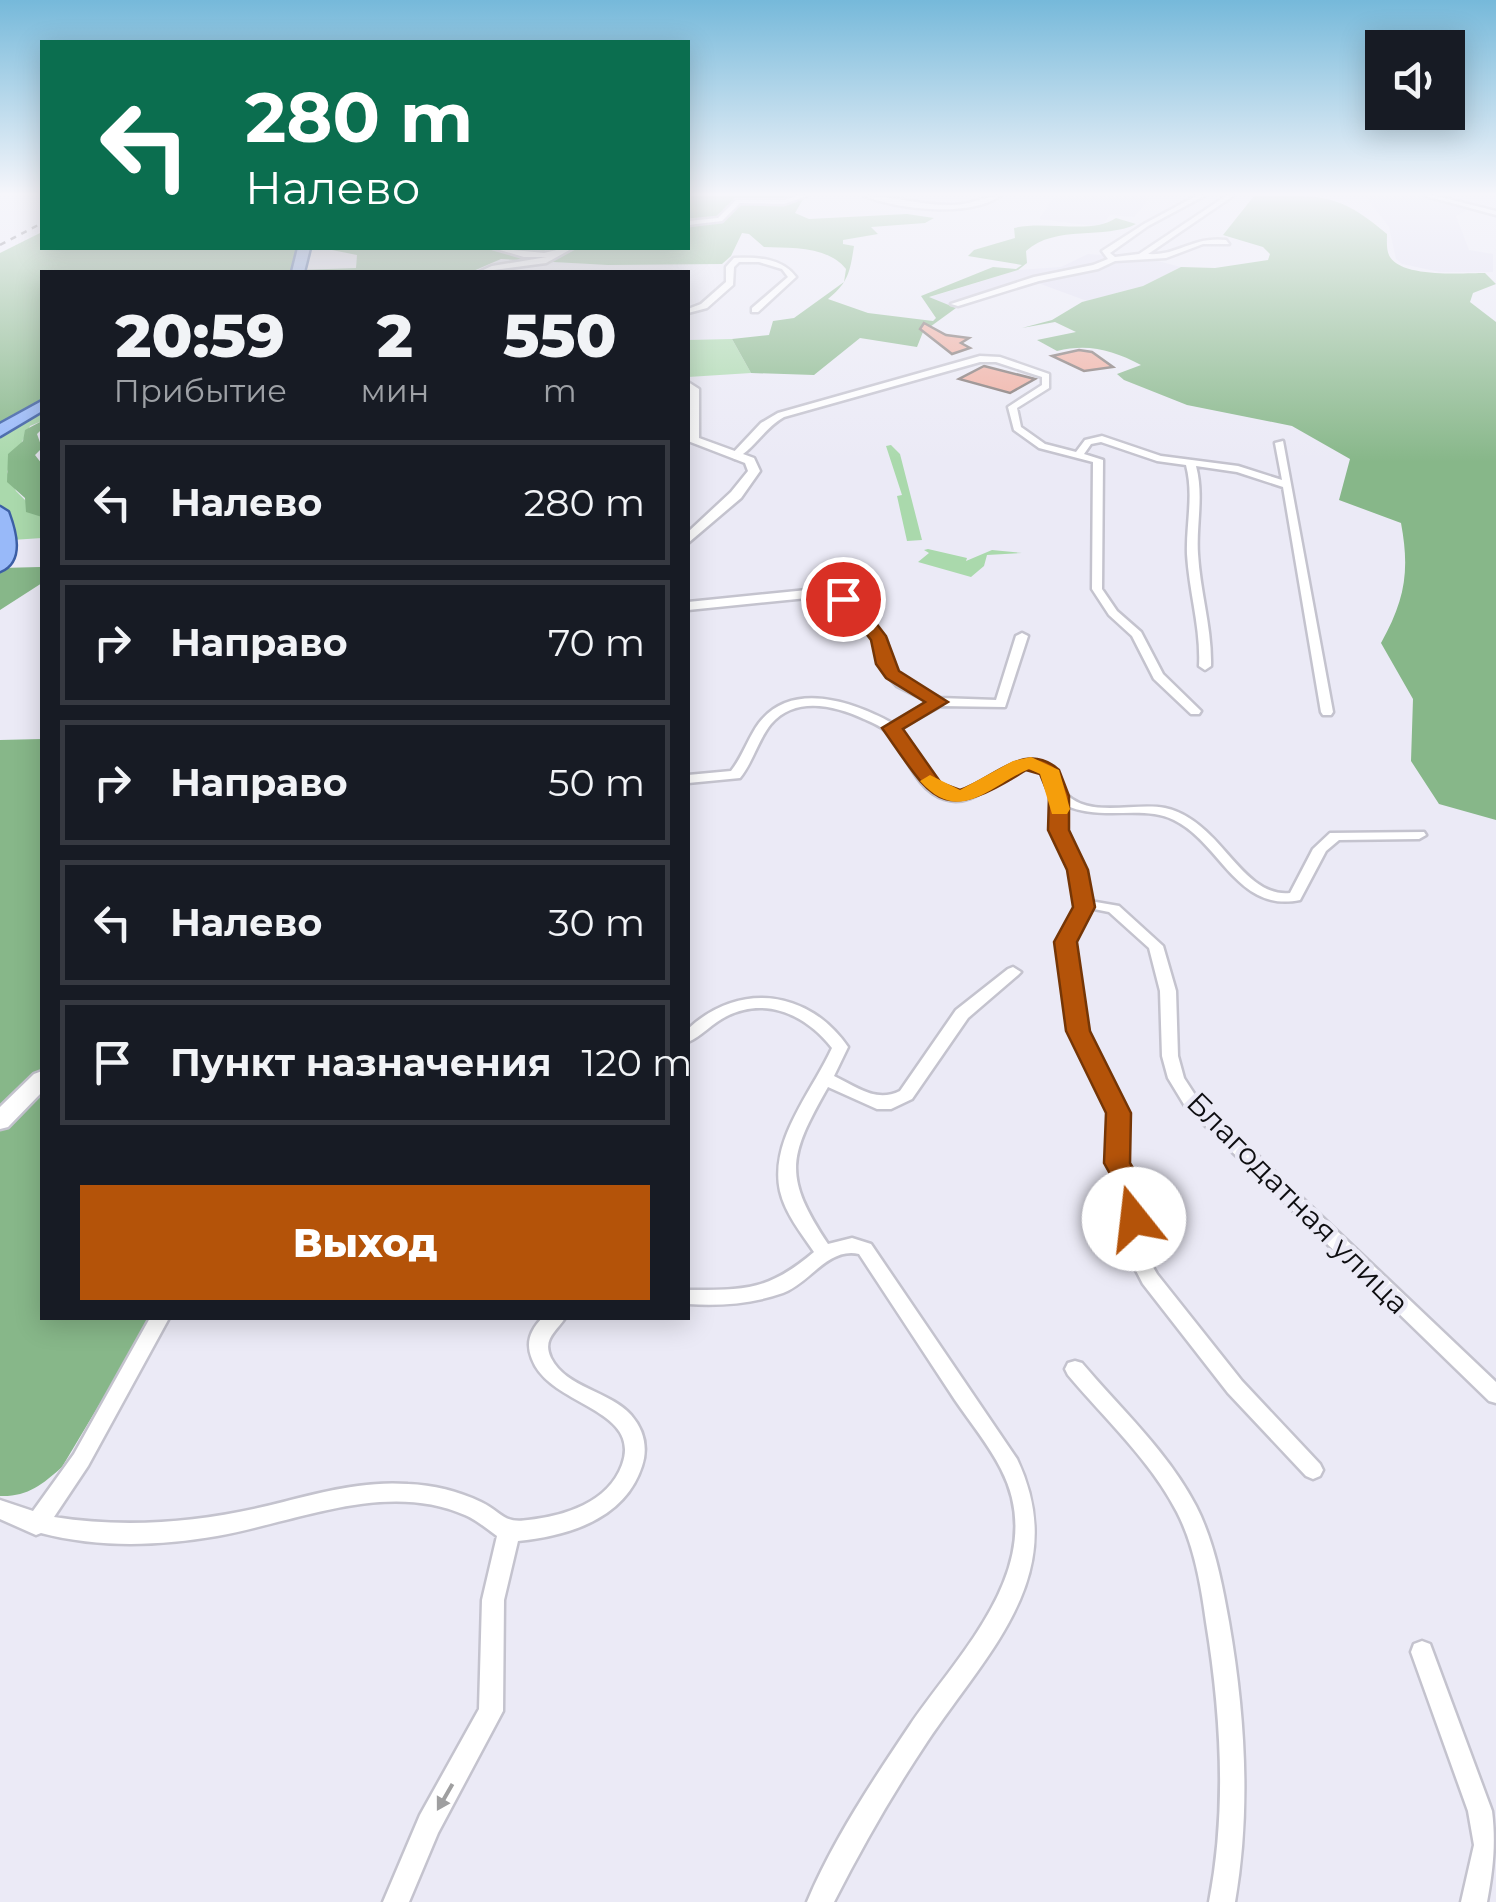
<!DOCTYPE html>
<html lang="ru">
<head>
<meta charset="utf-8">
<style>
  :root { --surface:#171b24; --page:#242831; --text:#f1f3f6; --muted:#9ea1a6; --line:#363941; --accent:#b45309 }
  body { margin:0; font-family:Montserrat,sans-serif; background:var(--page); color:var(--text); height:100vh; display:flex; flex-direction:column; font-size:38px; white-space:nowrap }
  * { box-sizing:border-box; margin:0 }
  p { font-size:32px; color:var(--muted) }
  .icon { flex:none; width:55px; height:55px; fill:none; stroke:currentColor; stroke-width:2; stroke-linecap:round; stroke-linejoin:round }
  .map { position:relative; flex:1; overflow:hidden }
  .drawer { position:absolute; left:40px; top:270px; width:650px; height:1050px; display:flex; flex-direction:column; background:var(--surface); border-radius:0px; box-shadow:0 5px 25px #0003 }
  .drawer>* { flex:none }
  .guide { position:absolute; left:40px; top:40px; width:650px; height:210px; border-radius:0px; box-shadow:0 5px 25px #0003; background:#0b6e4f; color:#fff; overflow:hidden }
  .tools { position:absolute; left:1365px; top:30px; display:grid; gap:20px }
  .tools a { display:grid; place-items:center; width:100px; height:100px; border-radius:0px; background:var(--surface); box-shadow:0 5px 25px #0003; font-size:50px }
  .pin { position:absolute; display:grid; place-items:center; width:85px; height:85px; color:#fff; margin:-42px; border:5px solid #fff; border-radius:50%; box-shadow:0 2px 10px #0007 }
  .me { position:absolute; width:110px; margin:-55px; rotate:344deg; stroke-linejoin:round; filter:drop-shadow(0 0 8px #0008) }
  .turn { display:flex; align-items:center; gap:35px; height:210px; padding:0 40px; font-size:45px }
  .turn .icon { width:130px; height:130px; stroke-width:2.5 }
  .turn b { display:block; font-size:70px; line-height:85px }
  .eta { display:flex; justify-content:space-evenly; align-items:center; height:170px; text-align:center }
  .eta b { font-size:60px; font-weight:800; line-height:70px }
  .cta { display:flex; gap:20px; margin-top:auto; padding:20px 40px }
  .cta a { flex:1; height:115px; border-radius:0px; background:var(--accent); color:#fff; font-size:40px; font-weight:800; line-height:115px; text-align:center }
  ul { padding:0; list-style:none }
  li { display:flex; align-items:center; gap:30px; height:125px; margin:0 20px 15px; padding:0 20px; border:5px solid var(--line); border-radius:0px }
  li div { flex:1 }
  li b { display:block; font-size:38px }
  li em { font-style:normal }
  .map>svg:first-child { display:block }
  .built { fill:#e0def1 }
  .green { fill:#aad9ac }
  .forest { fill:#87b789 }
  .building { fill:#f0ac9e; stroke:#7e7370; stroke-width:2.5 }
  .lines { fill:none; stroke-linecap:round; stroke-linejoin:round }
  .minor-casing { stroke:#c4c3ce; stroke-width:5 }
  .tertiary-casing { stroke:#c4c3ce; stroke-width:5 }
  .primary-casing { stroke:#3c5fa5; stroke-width:5 }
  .minor { fill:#fff; fill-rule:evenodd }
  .tertiary { fill:#fff; fill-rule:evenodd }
  .primary { fill:#98b9f9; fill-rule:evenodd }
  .rail { stroke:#5d5c63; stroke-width:2.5; stroke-dasharray:6 6; stroke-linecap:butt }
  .oneway { fill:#9f9fa0 }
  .route { fill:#b45309; stroke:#753606; stroke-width:2.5 }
  .slow { fill:#f59e0b }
  .labels { text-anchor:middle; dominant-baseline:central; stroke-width:9; stroke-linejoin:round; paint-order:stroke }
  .street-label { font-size:30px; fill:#0e0e11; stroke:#ebeaf6 }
</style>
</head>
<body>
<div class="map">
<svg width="1496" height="1902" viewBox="0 0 1496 1902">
  <rect width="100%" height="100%" fill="#ebeaf6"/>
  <path class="built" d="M1055,196H1151L1134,217L1110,215L1101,227L1039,219Z
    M1365,196H1421L1467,210L1456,216L1469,250L1493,254V272H1440L1402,264L1396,259L1389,227Z
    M1088,254L1146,258L1181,267L1143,286L1087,301L1038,283L956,308L927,298L1018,270L1061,267Z"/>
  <path class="green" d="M732,339L751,373L688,377V340Z
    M42,406V421L30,426C23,443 13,454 7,472L16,491L42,517V538L12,540L0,505V433Z
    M891,445L900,454L922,540L907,541L897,496L902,495L886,446Z
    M928,549L967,558L966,561L992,550L1022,553L987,555L984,566L971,577L918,562L929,553L924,550Z"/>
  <path class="forest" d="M688,196H805L795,213L809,219L907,214L934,218L925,223L871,227L878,234L843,240V244L854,246C850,272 848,283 828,299L868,313L933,321L936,318L921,296L993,267L1016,269L1022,265L968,256L974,250L1015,238L1014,228C1046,220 1092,235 1116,218L1136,224C1105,240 1056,224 1026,251L1027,263L1018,270L929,297L956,308L923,332L917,347L860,338L814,375L751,373L732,339L769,335L773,321L794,318L844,282L846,269C828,246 791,248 764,247L749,234L742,233L731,256L722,264L608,265L501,259L471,272H42V406L0,433V253L42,232V248H303L300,270L356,268L357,255L322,248H688Z
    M1254,196C1317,196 1336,190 1387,234C1387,241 1386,251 1390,257C1403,278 1463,273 1485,273L1496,284L1473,293L1470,302L1496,322V820L1439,804L1411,761L1413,699L1381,643C1405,600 1410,571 1401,523L1339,500L1350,459L1292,426L1187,405L1124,380L1117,374L1141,365C1113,350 1088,343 1057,351L1037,340L1076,332L1055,322L1022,328L1052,320L1082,302L1143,286L1181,267L1215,268L1268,260L1270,254L1263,247L1223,235Z
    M42,421V429L37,434L42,448L35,455L42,464V517L26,512L25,498L7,482L8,454L23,441L25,430Z
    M0,505L5,516L1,568L40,567L42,562V583L0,610Z
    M42,739V1318H151L62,1467C42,1485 27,1497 0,1496V740Z"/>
  <path class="building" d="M924,323L946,335L969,338L961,343L970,348L952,354L920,329Z
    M1079,350L1092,352L1113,367L1084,371L1052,356Z
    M984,366L1035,379L1010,393L959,379Z"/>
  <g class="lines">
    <g class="minor-casing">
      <path id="minor" d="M797,196H806L784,204L740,203L722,221L688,225V221L718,218L736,200H784Z
        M864,196C894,196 923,206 953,205C971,205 985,196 1000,196C968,218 898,209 864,196Z
        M1196,196H1204L1148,226L1110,253L1115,257L1139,254L1226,196H1233L1148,254C1178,256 1193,236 1226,240L1229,244H1203L1166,258L1115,261L1098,269L1039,281L958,306L951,304L1034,277L1093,265L1108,259L1102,251L1144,224Z
        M1426,196H1436L1496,211V215Z
        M493,248L544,253L565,248H573L546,263L479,272L492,266L547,257H524Z
        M734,258C757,257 782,258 796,277L758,312H752V308L788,277L782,269L759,262H739L734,267L733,285L707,308L688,313V309L701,304L726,282V267Z
        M980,356L1000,357L1049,374V388L1017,408L1021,427L1045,444L1076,452L1085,440L1102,436L1161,456L1238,466L1282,480L1275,443L1283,441L1333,712L1331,715H1323L1321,712L1283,487L1237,472L1196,466C1204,496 1196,525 1198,554C1200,592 1212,628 1211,666L1205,670L1199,666C1201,628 1189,592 1187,554C1186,524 1194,495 1186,465L1157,461L1101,442L1091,444L1084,454L1103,460L1102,589L1117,611L1141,632L1163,674L1201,711L1199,714H1191L1154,679L1132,636L1109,615L1092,589L1093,462L1039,448L1014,430L1008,407L1042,385V377L996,362H980L784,417C764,428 755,449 735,459L730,456L761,423L778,413Z
        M850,598L854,599L886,639L894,668L905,680L940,698L996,700L1016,636L1022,633L1028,636L1005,707L940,706L899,729C911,747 922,772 940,786C970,808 1000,761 1032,760C1040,760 1046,764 1054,767C1058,775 1060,789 1067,795C1091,818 1136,802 1165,808C1184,812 1198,823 1211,836C1233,857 1256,897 1290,893L1313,849L1330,833L1424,832L1426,835L1419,839L1339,840L1326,851L1300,900C1237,913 1221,843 1174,820C1142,804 1102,822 1065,805V830L1085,870L1090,901L1119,906L1163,946L1176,991L1178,1056L1184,1078L1197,1098L1496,1382V1403L1489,1401L1185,1106L1168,1078L1162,1056L1160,991L1149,948L1109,912L1094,909L1090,910L1072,942L1086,1031L1126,1113V1163L1143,1192L1146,1255L1157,1274L1242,1381L1320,1464L1323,1470L1320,1476L1313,1479L1306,1476L1228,1393L1143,1284L1128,1255L1125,1192L1108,1163L1110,1113L1070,1031L1058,942L1077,907L1071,870L1051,830L1052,796L1043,772C1008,756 982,812 944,799C916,790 907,755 890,735C884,727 873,723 864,719C834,705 795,696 771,724C758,740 753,762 740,778L688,783V775L731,771C743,756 748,738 759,723C792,680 853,702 892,723L929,702L897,686L884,672L874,639L844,601Z
        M1013,967L1021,972L1018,975L968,1018L912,1099L891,1109H877L828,1087C789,1156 782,1175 828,1244L852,1238L871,1244L1017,1459C1072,1575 987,1652 927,1742C893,1793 862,1847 834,1902H807C833,1840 873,1780 910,1725C959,1653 1051,1565 1001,1469C989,1445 970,1422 955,1400C923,1351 891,1303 859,1254C828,1247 810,1283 783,1293C752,1304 720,1306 688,1304V1290C745,1290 768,1291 814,1252C801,1233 785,1213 780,1191C769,1140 812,1092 832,1048C807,1016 767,996 727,1016C712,1023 702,1036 688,1042V1029C739,981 809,990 848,1047L834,1076C857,1087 876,1103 900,1091L956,1010L1008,969Z
        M150,1318H169L88,1466L54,1517C123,1528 190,1523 258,1508C306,1497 357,1480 408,1484C433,1485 458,1491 481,1502C502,1512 503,1524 528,1520C564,1516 608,1503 622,1465C643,1408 549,1406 532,1359C525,1342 531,1330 542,1318H565C556,1332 542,1339 551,1358C566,1388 610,1391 631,1415C644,1430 648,1448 642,1466C625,1519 568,1536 518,1541L504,1600L503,1711L438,1833L409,1902H383L420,1815L479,1709L482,1600L497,1536C487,1529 477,1520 465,1515C386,1480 296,1522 217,1536C159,1546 98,1548 41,1533L36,1535L0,1519V1500L33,1511L74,1454Z
        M1075,1361L1082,1363C1121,1409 1168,1452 1196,1506C1214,1541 1222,1583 1229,1622C1245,1714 1251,1810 1235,1902H1209C1227,1810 1221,1714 1206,1622C1201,1585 1194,1545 1177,1512C1150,1460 1105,1419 1068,1375L1065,1369L1068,1363Z
        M1422,1641L1430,1644L1433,1652L1492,1811C1496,1843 1493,1870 1487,1902H1461L1474,1845L1468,1811L1411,1652L1414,1644Z"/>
    </g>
    <g class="tertiary-casing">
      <path id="tertiary" d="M688,382L699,389V438L754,458L760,471L741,498L688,543V532L731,492L748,471L745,463L688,441Z
        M817,589L857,601L850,605L817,597L688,610V602Z
        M42,1071V1092L8,1127L0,1129V1107L34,1074Z"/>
    </g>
    <g class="primary-casing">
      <path id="primary" d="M298,248H310L304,272H292Z
        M42,401V411L0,436V424Z
        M0,507L8,512C15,531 24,561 0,571Z"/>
    </g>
    <use href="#minor" class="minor"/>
    <use href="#tertiary" class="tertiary"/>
    <use href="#primary" class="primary"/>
    <path class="rail" d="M0,245L42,223"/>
  </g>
  <defs><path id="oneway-solid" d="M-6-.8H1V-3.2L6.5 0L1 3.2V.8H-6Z" transform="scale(2.5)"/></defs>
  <use class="oneway" href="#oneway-solid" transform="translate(445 1797) rotate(120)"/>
  <linearGradient id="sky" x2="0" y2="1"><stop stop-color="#76b9da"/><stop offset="0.42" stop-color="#f6f6fb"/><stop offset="1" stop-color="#f6f6fb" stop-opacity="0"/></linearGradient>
  <rect width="1496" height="462" fill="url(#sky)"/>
  <path class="route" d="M843,594L856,597L886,636L899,671L948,702L903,729L941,783L960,790C994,779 1025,739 1059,770L1069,796V830L1088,870L1095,907L1077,942L1090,1031L1131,1113L1130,1163L1147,1192L1148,1219L1144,1226L1134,1229L1124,1226L1120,1219V1192L1104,1163L1106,1113L1066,1031L1054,942L1073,907L1067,870L1048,830L1049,796L1040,774L1026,770C939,825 934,802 882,728L925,702L886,678L876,664L871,640L844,605L835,599Z"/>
  <path class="slow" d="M1031,757L1059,770L1070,809L1067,814H1052L1040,774L1029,769C989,786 960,826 920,781L930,775L960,790L1013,761Z"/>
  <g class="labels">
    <g class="street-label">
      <text transform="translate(1298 1203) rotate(45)">Благодатная улица</text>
    </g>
  </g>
</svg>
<div class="tools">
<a><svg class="icon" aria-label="sound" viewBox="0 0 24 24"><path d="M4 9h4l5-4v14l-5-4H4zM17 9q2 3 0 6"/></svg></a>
</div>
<div class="pin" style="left:843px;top:599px;background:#d93025"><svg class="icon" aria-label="arrive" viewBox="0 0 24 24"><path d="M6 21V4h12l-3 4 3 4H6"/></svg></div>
<svg class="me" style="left:1134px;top:1219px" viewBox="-20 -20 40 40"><circle r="19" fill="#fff"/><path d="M0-13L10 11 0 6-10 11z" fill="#b45309"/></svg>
<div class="guide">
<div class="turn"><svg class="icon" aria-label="left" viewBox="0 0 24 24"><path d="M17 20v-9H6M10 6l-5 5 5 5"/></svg><div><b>280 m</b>Налево</div></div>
</div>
<section class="drawer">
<div class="eta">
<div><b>20:59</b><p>Прибытие</p></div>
<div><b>2</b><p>мин</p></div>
<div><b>550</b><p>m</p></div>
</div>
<ul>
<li><svg class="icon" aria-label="left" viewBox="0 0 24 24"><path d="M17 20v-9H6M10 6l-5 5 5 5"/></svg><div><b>Налево</b></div><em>280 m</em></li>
<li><svg class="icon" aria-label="right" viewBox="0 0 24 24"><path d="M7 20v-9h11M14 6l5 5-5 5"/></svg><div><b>Направо</b></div><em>70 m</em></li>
<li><svg class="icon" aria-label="right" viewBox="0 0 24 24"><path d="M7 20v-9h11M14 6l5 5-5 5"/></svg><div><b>Направо</b></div><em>50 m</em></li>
<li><svg class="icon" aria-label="left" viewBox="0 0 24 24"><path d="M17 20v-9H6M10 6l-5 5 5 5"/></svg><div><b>Налево</b></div><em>30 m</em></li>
<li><svg class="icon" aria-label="arrive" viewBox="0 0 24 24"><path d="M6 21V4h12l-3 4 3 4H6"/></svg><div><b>Пункт назначения</b></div><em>120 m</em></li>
</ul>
<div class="cta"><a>Выход</a></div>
</section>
</div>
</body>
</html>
